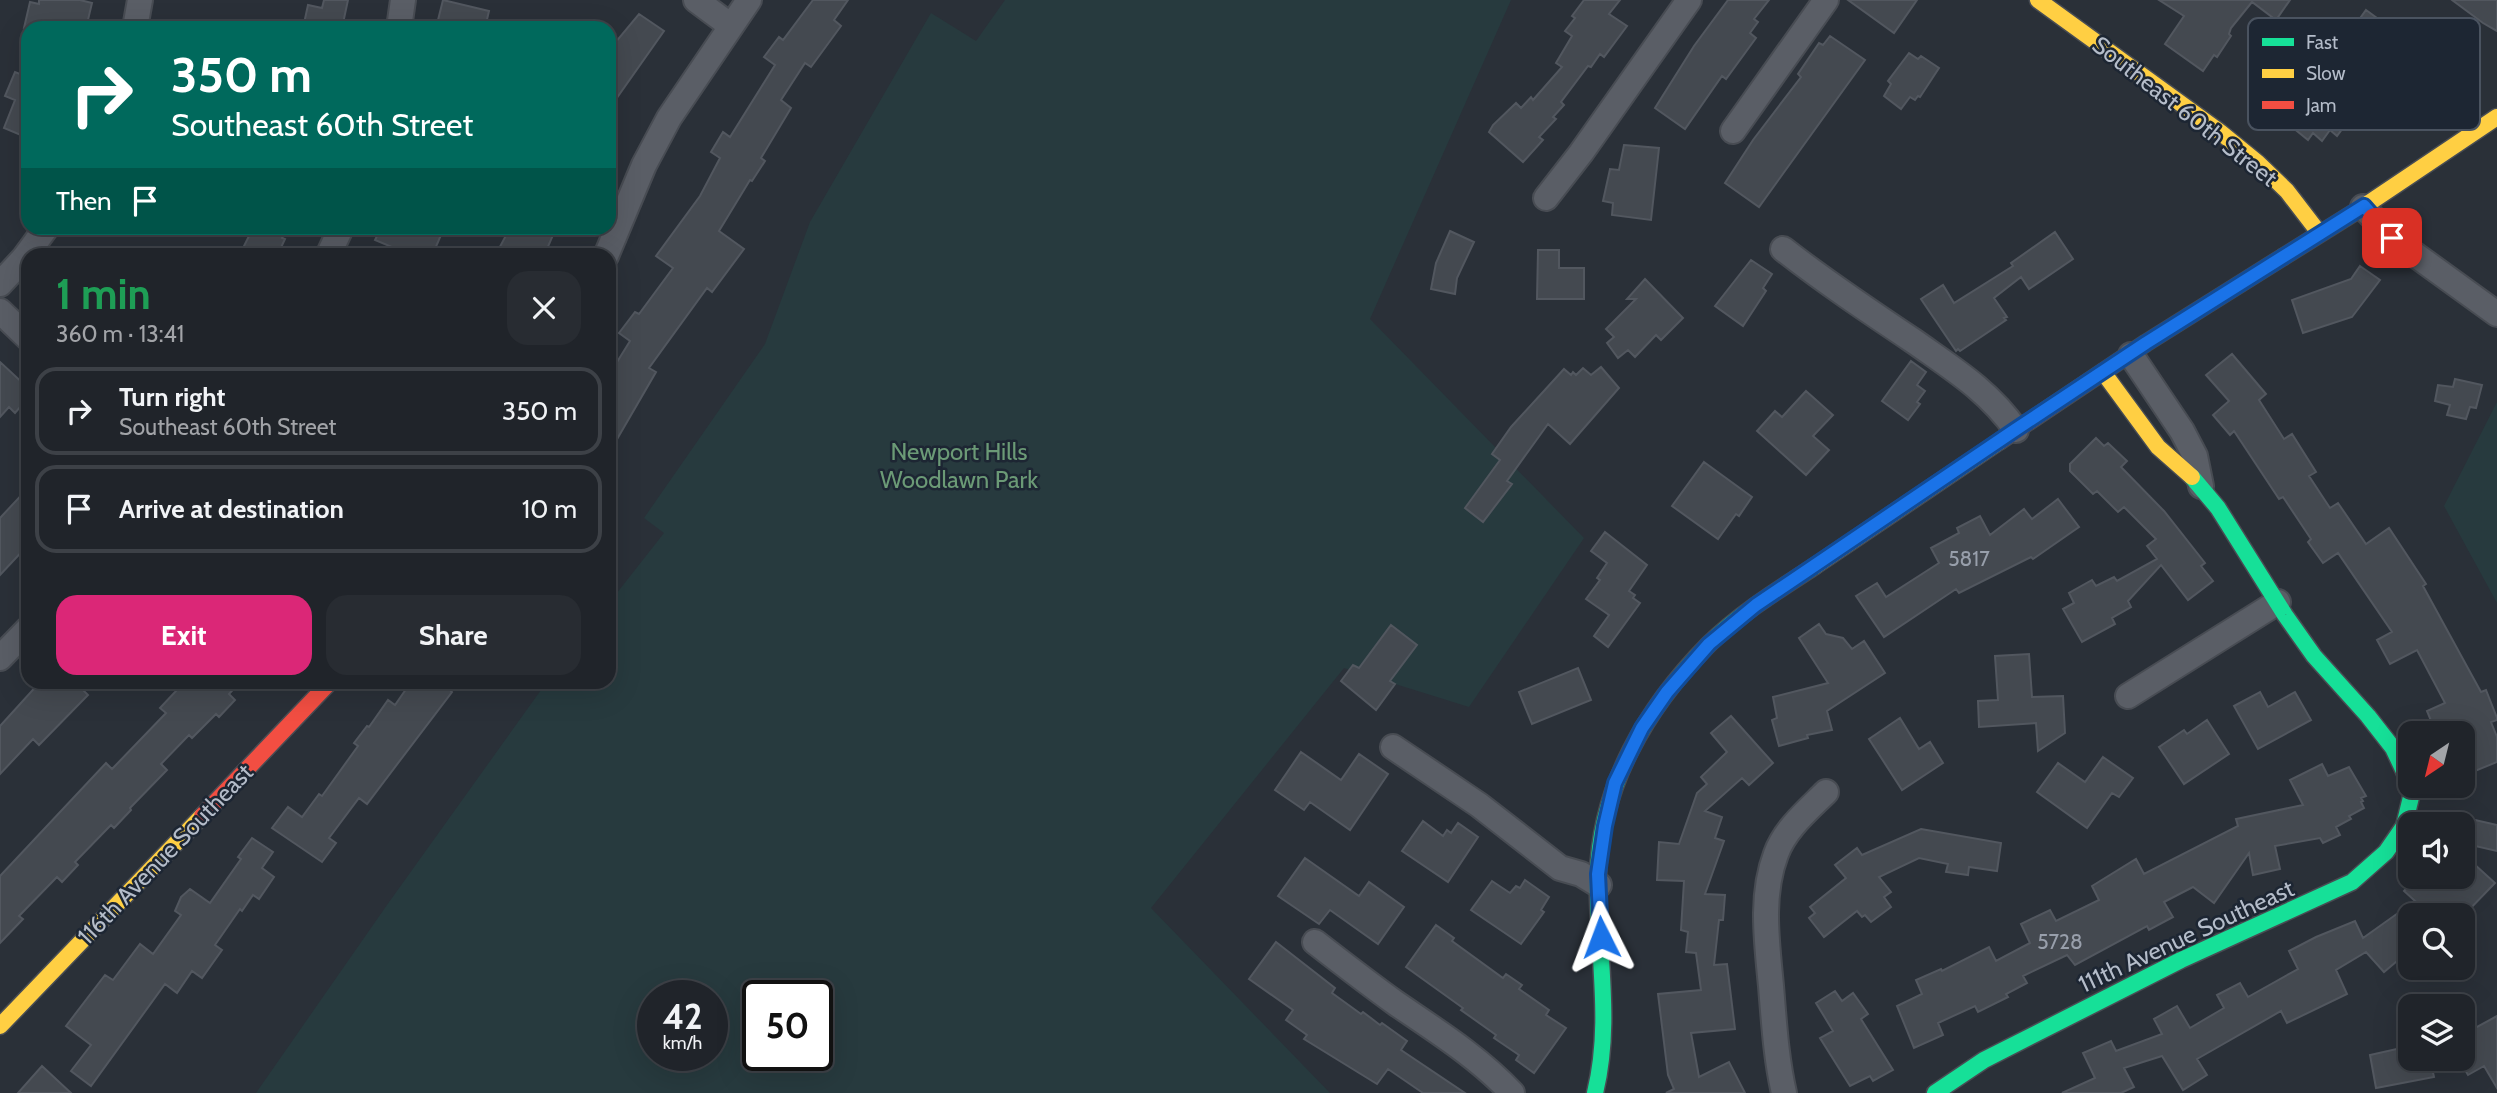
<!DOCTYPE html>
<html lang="en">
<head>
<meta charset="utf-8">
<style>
  :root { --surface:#20242a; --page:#282c32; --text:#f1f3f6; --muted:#a2a4a8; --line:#3d4147; --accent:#db2777 }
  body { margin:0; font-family:Cabin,sans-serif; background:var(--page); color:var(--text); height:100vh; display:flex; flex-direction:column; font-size:26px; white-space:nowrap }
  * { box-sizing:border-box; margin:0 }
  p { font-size:23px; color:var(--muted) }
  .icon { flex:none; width:38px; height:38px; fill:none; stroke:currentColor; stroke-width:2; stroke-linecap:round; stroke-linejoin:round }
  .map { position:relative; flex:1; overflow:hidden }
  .panel { position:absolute; left:21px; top:248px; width:595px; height:441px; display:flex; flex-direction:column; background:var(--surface); border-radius:21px; box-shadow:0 7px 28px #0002,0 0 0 2px var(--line) }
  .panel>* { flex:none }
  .hud { position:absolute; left:21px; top:21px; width:595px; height:214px; border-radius:21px; box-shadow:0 7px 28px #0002,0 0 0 2px var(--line); background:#00695c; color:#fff; overflow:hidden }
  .needle { width:46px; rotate:215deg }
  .controls { position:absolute; left:2398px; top:721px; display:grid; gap:14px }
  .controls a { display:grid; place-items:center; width:77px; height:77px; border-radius:14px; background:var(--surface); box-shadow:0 7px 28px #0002,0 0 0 2px var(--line); font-size:35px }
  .speed { position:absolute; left:637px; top:980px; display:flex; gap:14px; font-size:35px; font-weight:700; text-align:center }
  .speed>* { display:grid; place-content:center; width:91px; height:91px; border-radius:50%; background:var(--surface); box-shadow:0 7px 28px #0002,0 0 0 2px var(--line); line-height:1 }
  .speed small { font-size:18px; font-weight:400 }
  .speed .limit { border:4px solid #111; border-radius:10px; background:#fff; color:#111 }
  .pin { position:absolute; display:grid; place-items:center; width:60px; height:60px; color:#fff; margin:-30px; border-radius:14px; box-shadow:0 4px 10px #0006 }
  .me { position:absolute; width:77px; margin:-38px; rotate:357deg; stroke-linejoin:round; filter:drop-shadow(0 0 5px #0008) }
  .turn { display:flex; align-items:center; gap:24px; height:147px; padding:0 35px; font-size:32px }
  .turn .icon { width:91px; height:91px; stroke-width:2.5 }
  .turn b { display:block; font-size:49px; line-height:60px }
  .then { display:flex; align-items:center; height:66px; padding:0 35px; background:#0003; gap:14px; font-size:26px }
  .round { display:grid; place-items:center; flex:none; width:74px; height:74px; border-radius:21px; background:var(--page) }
  .overview { display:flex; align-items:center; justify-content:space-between; height:119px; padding:0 35px }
  h1 { font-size:42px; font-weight:700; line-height:52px; color:#1e9e55 }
  .primary-button { display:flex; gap:14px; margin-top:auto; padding:14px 35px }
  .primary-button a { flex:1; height:80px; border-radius:21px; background:var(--accent); color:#fff; font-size:28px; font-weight:700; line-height:80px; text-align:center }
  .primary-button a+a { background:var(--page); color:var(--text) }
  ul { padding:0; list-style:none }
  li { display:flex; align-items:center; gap:21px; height:88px; margin:0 14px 10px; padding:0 21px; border:4px solid var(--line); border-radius:21px }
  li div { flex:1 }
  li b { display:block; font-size:26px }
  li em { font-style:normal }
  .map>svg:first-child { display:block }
  .green { fill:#273a3e; fill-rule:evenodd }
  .building { fill:#444950; stroke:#52575f; stroke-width:2 }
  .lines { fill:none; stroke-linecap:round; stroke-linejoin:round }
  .street-casing { stroke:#484c53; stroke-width:28 }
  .fast-casing { stroke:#484c53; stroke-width:19 }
  .slow-casing { stroke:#484c53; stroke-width:19 }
  .jam-casing { stroke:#484c53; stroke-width:19 }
  .street { stroke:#5a5e66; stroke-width:24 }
  .fast { stroke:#16e098; stroke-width:16 }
  .slow { stroke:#ffcf43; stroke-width:16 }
  .jam { stroke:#f24e42; stroke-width:16 }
  .route-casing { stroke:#114b97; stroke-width:18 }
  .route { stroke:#1a73e8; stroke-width:12 }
  .labels { text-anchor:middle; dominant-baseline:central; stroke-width:5; stroke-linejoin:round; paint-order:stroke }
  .number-label { font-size:21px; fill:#989fab }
  .street-label { font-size:24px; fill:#b4bcc9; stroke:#1d2633 }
  .park-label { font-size:24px; fill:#6b9a76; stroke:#1d2633 }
  .key { fill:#1d2633; stroke:#4a5360; stroke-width:2 }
  .key-label { font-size:19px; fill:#b4bcc9 }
</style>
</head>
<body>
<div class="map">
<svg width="2497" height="1093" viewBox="0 0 2497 1093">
  <rect width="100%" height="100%" fill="#2a3038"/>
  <path class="green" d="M1005,0H1511L1370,319L1584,538L1469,707L1344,668L1151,908L1330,1093H256L387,905L546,683L609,682V603L664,533L644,518L765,344L810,222L931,13L976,41ZM653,996H712V1055H653ZM758,996H817V1055H758Z
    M2497,402V603L2444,506Z"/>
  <path class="building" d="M39,0H80L92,3L86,28H24L30,2L39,4Z
    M324,0H348L342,28H303L308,5L322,8Z
    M443,0L489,11L485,28H451L437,24Z
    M813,0H848L834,20L841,26L811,67L805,63L781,100L791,108L761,158L765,161L752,181L750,180L719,231L744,249L712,292L707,288L649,368L656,372L609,453V375L630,341L619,333L635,312L639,314L673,268L656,256L700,196L720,158L711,152L723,132L730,137L775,65L764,57L779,37L783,40Z
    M1584,0H1620L1609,14L1627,26L1604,57L1600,54L1591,67L1588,66L1561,102L1564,105L1553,117L1556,119L1539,137L1543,140L1523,162L1489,132L1493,125L1516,103L1521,108L1531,97L1533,100L1562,67L1556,63L1572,36L1565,31L1575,18L1572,16Z
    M1728,0H1769L1754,19L1758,22L1750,33L1756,38L1726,79L1722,76L1685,129L1655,108L1694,46Z
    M1848,0H1917L1894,33Z
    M2159,0H2290L2276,20L2252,2L2231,28L2229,34L2231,36L2217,57L2214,55L2203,71L2165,44L2184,16Z
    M2452,0H2497V31L2483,23Z
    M2366,10L2388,26L2384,32L2417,58L2419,55L2451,79L2434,101L2426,93L2414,109L2401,99L2398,103L2370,83L2345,118L2348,121L2337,136L2330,130L2322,141L2313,133L2308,140L2292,127L2295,122L2285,116L2290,110L2284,105L2297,88L2301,91L2309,81L2313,84Z
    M639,14L664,31L609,109V50Z
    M1830,36L1865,60L1759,207L1725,183L1753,140L1801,77L1798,74L1819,43L1823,45Z
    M1909,53L1918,59L1921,56L1939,68L1920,97L1918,96L1915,100L1910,97L1901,109L1884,96L1891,84L1888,81Z
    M28,70V138L4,128L15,100L5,96L15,72L25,76Z
    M1624,145L1659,148L1651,220L1612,215L1613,203L1603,201L1610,169L1619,170Z
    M253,228H287L282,238L285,239L277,256H239Z
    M381,228H424L441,235L432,256H388L392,247L375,240Z
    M510,228H556L544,256H495Z
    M1450,231L1474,242L1457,278L1455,294L1431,289L1436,263Z
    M2055,232L2073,259L2029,289L2021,277L1994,298L2007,317L2004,318L2006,320L1960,351L1958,349L1956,351L1921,299L1943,285L1954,303L2013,266L2011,263Z
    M1538,250H1559V268H1584V299H1537Z
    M1751,260L1772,274L1763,288L1766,291L1743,326L1715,306Z
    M2360,266L2380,280L2352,317L2303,333L2292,300L2351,279Z
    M1645,279L1683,318L1661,340L1656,335L1635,357L1628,350L1618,358L1607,343L1614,337L1606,329L1636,299H1627Z
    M2232,354L2266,394L2259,400L2284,439L2292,434L2316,472L2309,476L2330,508L2338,503L2366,544L2389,528L2426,584L2423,586L2481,692L2486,690L2497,718V720L2491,722L2497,737V762L2475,771L2462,741V733H2436L2427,711L2445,703L2417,650L2390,664L2377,640L2392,632L2338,553L2323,563L2308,542L2311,539L2283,497L2279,499L2234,431L2230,435L2213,415L2229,401L2206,375Z
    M1911,361L1926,372L1917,385L1925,391L1917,402L1920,404L1908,420L1882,401Z
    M0,362L28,388V398L15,413L9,407L0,417Z
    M1601,367L1619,388L1570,444L1548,424L1507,481L1512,484L1483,522L1465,508L1500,460L1492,454L1511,427L1564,369L1571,375L1573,372L1576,375L1583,368L1591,375Z
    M2455,379L2482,385L2476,408L2470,407L2466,419L2447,415L2450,405L2435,401L2438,385L2453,387Z
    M1806,391L1833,415L1813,436L1829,450L1806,475L1757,431L1775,411L1782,417Z
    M2096,438L2104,446L2108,443L2127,461L2121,467L2164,511L2205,563L2201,566L2213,581L2188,600L2161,565L2128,601L2131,607L2112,618L2115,624L2082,642L2063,609L2074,603L2069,593L2092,580L2096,586L2114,577L2117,581L2157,559L2147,546L2156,539L2124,507L2118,512L2097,491L2093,494L2070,471V464Z
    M1704,462L1752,497L1739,516L1736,514L1718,539L1672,506Z
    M28,488V545L0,575V518Z
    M2058,499L2079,527L2033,559L2031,557L1959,593L1956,589L1884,637L1856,596L1877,583L1886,597L1939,563L1931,548L1959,533L1957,528L1980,516L1990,535L2024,509L2032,519Z
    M1605,532L1647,565L1629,591L1635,595L1633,598L1640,603L1608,647L1594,636L1609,615L1586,599L1600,580L1597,578L1607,563L1591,551Z
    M1819,624L1826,634L1843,638L1852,649L1864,641L1885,673L1827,711L1832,730L1807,735L1808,738L1779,746L1772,720L1777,718L1773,697L1828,683L1799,638Z
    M1391,625L1417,645L1390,681L1395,684L1376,710L1341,681L1353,665L1359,668Z
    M2029,654L2032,697L2063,696L2065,733L2038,751L2036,723L1979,727L1978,701L1998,700L1995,656Z
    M1578,668L1591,700L1532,724L1519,692Z
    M40,682H75L88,695L39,745L33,739L0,774V726Z
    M167,682H240L229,694L235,700L219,717L216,714L192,738L189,735L161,764L167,770L130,808L131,810L114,828L111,825L75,862L78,865L62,882L57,877L19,916L23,919L0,943V876L106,763L112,769L166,713L160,708L176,691Z
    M411,682H453L449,689L452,692L367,804L359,798L329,838L336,843L322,862L272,828L288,807L302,817L319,794L322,796L358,746L354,743L367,726L369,727L388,700L395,705Z
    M2260,692L2268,707L2295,692L2311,720L2258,749L2234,706Z
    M1731,716L1773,763L1749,785L1742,778L1705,811L1722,817L1715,838L1724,841L1705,894L1725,895L1723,920H1719L1714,965L1727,964L1735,1029L1691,1033L1699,1077L1729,1062L1745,1093H1666L1674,1089L1668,1075L1658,994L1701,990L1696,953L1686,952L1688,932L1681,930L1684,881L1657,880L1659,842L1679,844L1697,793L1707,784L1701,777L1727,752L1711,733Z
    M1900,718L1919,749L1930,742L1943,763L1902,790L1869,739Z
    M2207,720L2229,754L2184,784L2159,747L2184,730L2187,734Z
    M1301,752L1341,780L1359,754L1388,774L1350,830L1310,802L1304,810L1275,790Z
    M2103,757L2133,778L2119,797L2112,793L2087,828L2037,792L2058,763L2085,782Z
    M2322,764L2328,776L2349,767L2366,796L2361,798L2363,801L2361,802L2364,808L2349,816L2351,819L2336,827L2340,835L2323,843L2320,838L2275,846L2280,869L2253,875L2249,853L2214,903L2193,887L2164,902L2173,917L2149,930L2147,926L2075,965L2067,955L2023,976L2027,983L2006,994L2008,997L1978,1012L1975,1006L1938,1023L1943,1035L1914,1048L1897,1006L1922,994L1916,980L1941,969L1942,971L1989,947L1996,961L2030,943L2021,924L2050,910L2056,921L2099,900L2092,886L2136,859L2144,874L2238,826L2236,819L2303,805L2290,780Z
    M2462,817L2497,825V851L2462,843Z
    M1423,821L1443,836L1447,830L1451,833L1458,823L1478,837L1448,882L1402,851Z
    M1921,829L2001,843L1997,871L1969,867L1968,875L1946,872L1948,864L1919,858L1879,877L1891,892L1884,897L1891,907L1871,922L1865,915L1862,917L1857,911L1824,937L1809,918L1815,913L1810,907L1846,878L1835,865L1857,848L1862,855Z
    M252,838L273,852L262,868L274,877L259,899L253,895L242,911L240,909L215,945L222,950L202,978L192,971L177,993L165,984L91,1086L71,1071L91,1045L66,1026L105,975L113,980L140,944L153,954L181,915L175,911L181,897L190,889L210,903L241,859L238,857Z
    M2462,853L2495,883L2464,915H2410V950L2384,972L2366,952L2336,970L2347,994L2287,1023L2281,1011L2197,1059L2207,1075L2183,1090L2162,1056L2124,1068L2134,1087L2121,1093H2062L2095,1078L2083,1053L2111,1041L2116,1051L2162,1034L2154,1019L2177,1006L2190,1028L2224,1008L2217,995L2240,983L2248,997L2298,969L2289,951L2316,937L2355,921L2363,938L2415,901L2404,891L2417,877H2462Z
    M1305,858L1359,896L1369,882L1404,907L1378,944L1330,910L1319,924L1278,896Z
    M1525,880L1549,897L1541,910L1544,912L1521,944L1471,910L1492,881L1510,893L1516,886L1520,888Z
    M1436,925L1454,938L1452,941L1503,978L1506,974L1522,985L1519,989L1549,1010L1546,1015L1566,1028L1534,1073L1516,1060L1519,1055L1494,1038L1496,1035L1461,1010L1463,1008L1406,967Z
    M1276,942L1335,988L1332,993L1361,1014L1363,1012L1380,1025L1382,1023L1407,1041L1401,1050L1465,1093H1423L1388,1069L1377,1084L1304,1039L1307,1035L1286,1020L1293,1010L1249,979Z
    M1835,991L1842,1001L1853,993L1868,1014L1861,1019L1893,1070L1873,1081L1870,1076L1850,1086L1820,1038L1833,1031L1816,1003Z
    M2497,1016V1088L2484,1066L2468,1075L2462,1065V1035Z
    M2410,1046V1059H2430L2434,1077L2376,1088L2370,1055Z
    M42,1066L71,1093H18Z"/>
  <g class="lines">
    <g class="street-casing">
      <path id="street" d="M696,0L731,26
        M135,28L140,0
        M399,28L403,0
        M1733,131L1826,0
        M1546,198L1581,153L1689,0
        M2363,207L2392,238L2497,314
        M1783,249C1825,282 1870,312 1915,342C1953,369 1989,391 2016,430
        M328,256L341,228
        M606,256L644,165L669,118L749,0
        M0,284L24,258L46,228
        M0,311L28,338
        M2131,355L2182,431L2195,456L2201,486
        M0,658L28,629
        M2128,696L2278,602
        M1393,747L1479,805L1560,868L1581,874L1599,885
        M1315,942C1342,963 1369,984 1397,1004C1438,1032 1478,1057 1512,1093
        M1784,1093C1776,1058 1774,1022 1771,986C1767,943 1760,896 1776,854C1785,829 1808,810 1826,792"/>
    </g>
    <g class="fast-casing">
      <path id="fast" d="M1595,1093C1613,1019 1596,950 1598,875C1600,786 1647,707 1708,645C1739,614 1778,590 1815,566
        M1935,1093L1984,1060L2181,960L2352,882L2386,852L2404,826L2411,797L2409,782L2393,748L2368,716L2314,656L2285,615L2218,508L2192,477"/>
    </g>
    <g class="slow-casing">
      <path id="slow" d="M2038,0L2220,132L2258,163L2287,191L2320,234
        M2283,257L2363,207L2497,117
        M2103,372L2158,447L2192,477
        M1815,566L2000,441
        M0,1026L202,816"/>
    </g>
    <g class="jam-casing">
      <path id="jam" d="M2000,441L2146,343L2283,257
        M202,816L330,682"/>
    </g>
    <use href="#street" class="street"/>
    <use href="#fast" class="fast"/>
    <use href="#slow" class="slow"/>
    <use href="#jam" class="jam"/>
  </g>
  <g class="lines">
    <g class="route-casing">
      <path id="route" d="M1601,937L1598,874L1605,826L1615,783L1642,728L1667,692L1709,644L1756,605L2015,430L2146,343L2364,206L2392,238"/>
    </g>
    <use href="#route" class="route"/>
  </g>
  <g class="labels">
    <g class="number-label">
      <text x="1969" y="558">5817</text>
      <text x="2060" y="941">5728</text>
    </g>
    <g class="street-label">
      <text transform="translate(2185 111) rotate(38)">Southeast 60th Street</text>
      <text transform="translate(165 854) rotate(-46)">116th Avenue Southeast</text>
      <text transform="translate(2186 936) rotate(-25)">111th Avenue Southeast</text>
    </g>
    <g class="park-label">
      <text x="959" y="451">Newport Hills<tspan x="959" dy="28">Woodlawn Park</tspan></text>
    </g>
  </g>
  <rect x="2248" y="18" width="232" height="112" rx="10" class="key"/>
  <rect x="2262" y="38" width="32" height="8" fill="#16e098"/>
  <rect x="2262" y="69" width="32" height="9" fill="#ffcf43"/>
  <rect x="2262" y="101" width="32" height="8" fill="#f24e42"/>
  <g class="key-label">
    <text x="2306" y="49">Fast</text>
    <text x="2306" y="80">Slow</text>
    <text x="2306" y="112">Jam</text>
  </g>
</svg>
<div class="controls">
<a><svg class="needle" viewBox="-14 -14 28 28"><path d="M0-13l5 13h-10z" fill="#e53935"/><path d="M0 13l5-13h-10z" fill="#a2a4a8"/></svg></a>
<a><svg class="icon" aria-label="sound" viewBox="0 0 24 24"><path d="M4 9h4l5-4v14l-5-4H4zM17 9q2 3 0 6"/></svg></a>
<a><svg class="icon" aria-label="search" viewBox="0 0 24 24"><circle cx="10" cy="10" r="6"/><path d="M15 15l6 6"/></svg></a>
<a><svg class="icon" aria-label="layers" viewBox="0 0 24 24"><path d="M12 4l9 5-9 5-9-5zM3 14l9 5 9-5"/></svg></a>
</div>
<div class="speed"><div>42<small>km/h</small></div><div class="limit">50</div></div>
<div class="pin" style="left:2392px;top:238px;background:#d93025"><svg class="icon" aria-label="arrive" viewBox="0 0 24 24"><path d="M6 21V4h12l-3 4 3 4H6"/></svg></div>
<svg class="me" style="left:1601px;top:937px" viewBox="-20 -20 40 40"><path d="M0-17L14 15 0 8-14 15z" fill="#1a73e8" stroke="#fff" stroke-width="4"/></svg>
<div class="hud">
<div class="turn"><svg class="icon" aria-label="right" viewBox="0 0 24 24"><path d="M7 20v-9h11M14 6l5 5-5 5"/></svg><div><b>350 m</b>Southeast 60th Street</div></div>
<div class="then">Then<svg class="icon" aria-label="arrive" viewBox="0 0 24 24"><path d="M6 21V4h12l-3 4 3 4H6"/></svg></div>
</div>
<section class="panel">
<div class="overview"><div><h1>1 min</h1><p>360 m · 13:41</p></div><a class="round"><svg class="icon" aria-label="close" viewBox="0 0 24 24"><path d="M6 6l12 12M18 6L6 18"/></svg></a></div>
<ul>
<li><svg class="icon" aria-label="right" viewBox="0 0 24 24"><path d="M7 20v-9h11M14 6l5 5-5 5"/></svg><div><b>Turn right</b><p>Southeast 60th Street</p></div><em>350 m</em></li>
<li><svg class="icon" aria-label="arrive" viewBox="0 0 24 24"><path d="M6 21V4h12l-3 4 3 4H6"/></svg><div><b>Arrive at destination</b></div><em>10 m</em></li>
</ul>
<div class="primary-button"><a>Exit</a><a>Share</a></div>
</section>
</div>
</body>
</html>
